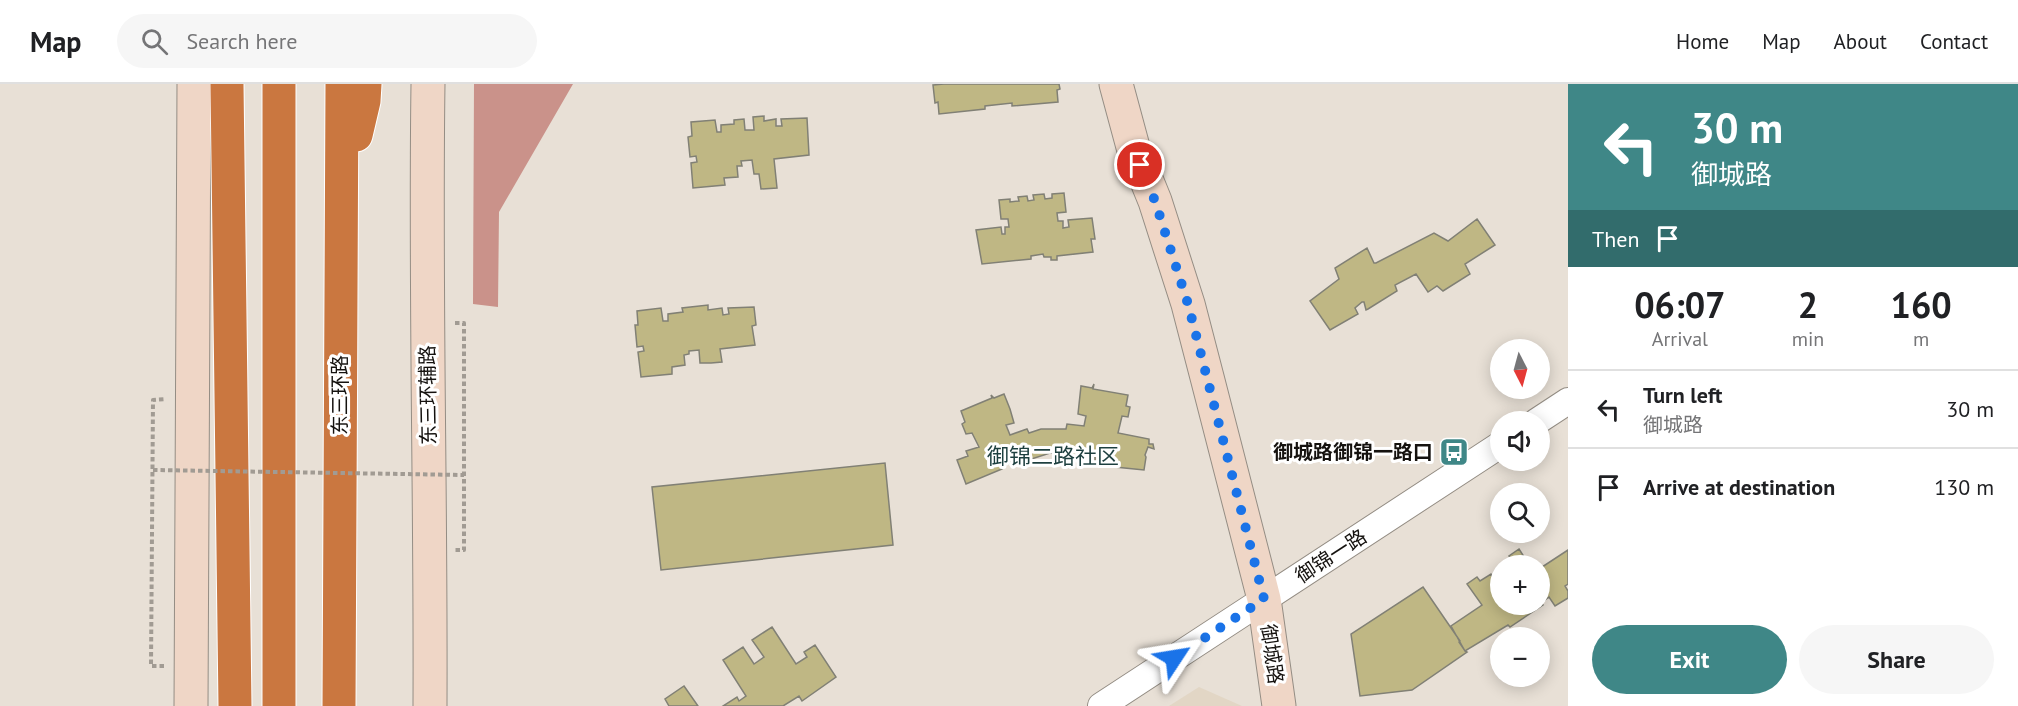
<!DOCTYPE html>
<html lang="en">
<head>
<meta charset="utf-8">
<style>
  :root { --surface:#fff; --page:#f6f6f6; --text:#202124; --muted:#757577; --line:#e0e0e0; --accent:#3f8787 }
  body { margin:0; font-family:"PT Sans","Noto Sans SC",sans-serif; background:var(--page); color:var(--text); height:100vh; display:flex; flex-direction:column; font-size:22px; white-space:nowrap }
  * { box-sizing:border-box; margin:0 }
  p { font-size:20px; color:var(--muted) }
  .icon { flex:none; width:33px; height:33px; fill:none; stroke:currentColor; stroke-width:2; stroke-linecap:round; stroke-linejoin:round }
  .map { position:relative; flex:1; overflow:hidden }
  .panel { display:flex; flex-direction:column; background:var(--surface); width:450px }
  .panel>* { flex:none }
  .top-card { background:#3f8787; color:#fff; overflow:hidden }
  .needle { width:39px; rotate:174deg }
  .buttons { position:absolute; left:1490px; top:255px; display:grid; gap:12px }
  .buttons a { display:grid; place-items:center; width:60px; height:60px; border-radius:50%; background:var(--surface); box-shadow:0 3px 15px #0003; font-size:30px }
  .pin { position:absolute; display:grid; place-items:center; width:51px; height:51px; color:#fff; margin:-26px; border:3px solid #fff; border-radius:50%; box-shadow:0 2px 6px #0007 }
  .me { position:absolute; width:66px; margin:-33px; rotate:57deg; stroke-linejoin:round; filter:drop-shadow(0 0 4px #0008) }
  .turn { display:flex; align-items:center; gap:21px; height:126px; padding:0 24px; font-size:27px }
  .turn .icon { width:78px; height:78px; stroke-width:2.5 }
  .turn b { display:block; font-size:42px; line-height:51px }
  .then { display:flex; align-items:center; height:57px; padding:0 24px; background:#0003; gap:12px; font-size:22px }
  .eta { display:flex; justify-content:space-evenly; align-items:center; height:102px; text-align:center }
  .eta b { font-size:36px; font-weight:800; line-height:42px }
  .action { display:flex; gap:12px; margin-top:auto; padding:12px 24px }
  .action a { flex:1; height:69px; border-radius:36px; background:var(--accent); color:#fff; font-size:24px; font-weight:800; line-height:69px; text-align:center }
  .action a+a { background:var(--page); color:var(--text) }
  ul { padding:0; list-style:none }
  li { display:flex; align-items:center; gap:18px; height:78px; padding:0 24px; border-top:2px solid var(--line) }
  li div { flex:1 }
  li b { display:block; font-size:22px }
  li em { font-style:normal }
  header { display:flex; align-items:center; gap:36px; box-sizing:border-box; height:84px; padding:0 30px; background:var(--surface); border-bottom:2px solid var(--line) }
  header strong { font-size:28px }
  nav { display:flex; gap:33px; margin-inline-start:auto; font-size:21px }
  .search { width:420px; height:54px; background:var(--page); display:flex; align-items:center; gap:15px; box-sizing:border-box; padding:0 21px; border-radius:33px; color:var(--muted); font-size:22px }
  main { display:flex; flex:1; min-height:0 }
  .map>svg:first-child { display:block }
  .built { fill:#e2d6c5 }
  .forest { fill:#ca928a }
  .building { fill:#bfb784; stroke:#818075; stroke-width:1.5 }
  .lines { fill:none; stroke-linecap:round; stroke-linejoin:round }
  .street-casing { stroke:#948d84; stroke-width:28 }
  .secondary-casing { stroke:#948d84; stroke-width:35 }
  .highway-casing { stroke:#fff; stroke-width:35 }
  .path { stroke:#a19b93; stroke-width:4; stroke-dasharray:4.5 3; stroke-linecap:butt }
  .street { stroke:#fff; stroke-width:26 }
  .secondary { stroke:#efd6c6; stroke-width:33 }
  .highway { stroke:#ca7740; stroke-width:33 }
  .path-bridge { stroke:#a19b93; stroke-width:4; stroke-dasharray:4.5 3; stroke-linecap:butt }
  .route { stroke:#1a73e8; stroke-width:10; stroke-dasharray:0 18 }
  .labels { text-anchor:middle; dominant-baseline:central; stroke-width:6; stroke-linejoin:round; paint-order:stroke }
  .street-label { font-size:20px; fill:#15120f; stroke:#fff }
  .poi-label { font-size:20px; font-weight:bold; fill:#15120f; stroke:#fff; text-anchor:end }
  .quarter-label { font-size:22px; fill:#1d3f3f; stroke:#fff }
</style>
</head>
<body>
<header>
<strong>Map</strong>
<div class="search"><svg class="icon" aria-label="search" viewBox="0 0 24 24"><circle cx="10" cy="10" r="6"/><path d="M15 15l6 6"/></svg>Search here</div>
<nav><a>Home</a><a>Map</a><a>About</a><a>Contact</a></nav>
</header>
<main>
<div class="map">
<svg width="1568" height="622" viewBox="0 0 1568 622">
  <rect width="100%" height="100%" fill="#e8e0d6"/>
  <path class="built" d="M1199,603L1242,622H1169Z"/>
  <path class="forest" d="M474,0H573L499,128L498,223L473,220Z"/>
  <path class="building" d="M944,0H1059L1060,5L1057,6L1058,18L1012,22V19L985,22V25L939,30L938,18L935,19L933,1Z
    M764,32V37L776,35V42H782L781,35L807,34L809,71L774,75L777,104L761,105L759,90H754L752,76L741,77L742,82H737L738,93L724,94L725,101L693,104L691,79L697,78L696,72L690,73L688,53L692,52L691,38L715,36L717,48H721V41L734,40V36L744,35L745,46H754L753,33Z
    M1064,109L1066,128L1057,129L1058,137H1063V144L1069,143L1068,136L1092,134L1095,155H1091L1093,168L1057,172V176H1051V173H1044L1043,170L1031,172V175L982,180L976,146L1001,143L1002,150H1005V143H1009L1008,135H1001L999,116L1010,115V118L1019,117L1018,113L1027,112L1028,117L1034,116L1033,111L1044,110L1045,115L1052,114V110Z
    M1477,135L1495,161L1465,180L1470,190L1443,207L1437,202L1428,208L1416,190L1395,201L1397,207L1368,225L1366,226L1364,218H1362L1355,224L1358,230L1330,246L1310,217L1339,195L1335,184L1367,164L1374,179H1376L1434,149L1448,157Z
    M708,221V226L722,224L723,231L729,230L728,224L754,223L756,241L752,242L755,261L720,265L722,278L711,279H700L699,266L689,267V270L684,271L685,281L672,283V290L641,293L638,268L644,267L643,262L637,263L635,241H638L637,227L661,224L663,237H668V230L683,228L682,224Z
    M1094,300L1093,305L1128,311L1126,322L1130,323L1128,333L1122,332L1118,349L1149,355V360H1153L1154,365L1148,363L1145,371L1146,373L1144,386L1115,383L1116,379L1107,378L1104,379L1105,382L1095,379V371L1090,370L1088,373L1050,369L1013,381L1010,379L1002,382V385L966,400L957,376L968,372L966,367L979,363L972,349L966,350L962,340L965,338L961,327L992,314L991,311L994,314L1004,310L1010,325L1014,339L1006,341L1010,351L1024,346L1027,345L1029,349L1041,345H1066L1067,340L1084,342L1086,332L1078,330L1081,302L1092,304Z
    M885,379L893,461L661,486L652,403Z
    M1519,465L1530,482H1505L1512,477L1509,472Z
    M1568,466V500L1565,502L1568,507V514L1555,522L1549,513L1541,519L1543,521L1510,543L1508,541L1465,567L1451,542L1482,521L1467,500L1477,493L1480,497L1491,490L1500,504V520H1539V485Z
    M1423,503L1460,557L1459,558L1465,567L1467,568L1412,606L1360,612L1351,550Z
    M772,543L796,580L807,573L804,568L815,561L836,593L802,617L799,612L783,622H723L737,613L739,617L746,612L723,576L743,563L754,580L764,573L752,556Z
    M684,602L698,622H669L665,615Z"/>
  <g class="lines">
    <g class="street-casing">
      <path id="street" d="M1536,338L1568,317
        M1101,622L1500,361"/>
    </g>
    <g class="secondary-casing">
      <path id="secondary" d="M428,0C425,207 431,415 430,622
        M1116,0L1133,63L1155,117L1188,220L1208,297L1264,515L1279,622
        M191,622L194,0"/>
    </g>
    <g class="highway-casing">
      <path id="highway" d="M227,0L235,622
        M279,0V622
        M356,51L364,17L365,0
        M339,622L342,0"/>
    </g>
    <path class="path" d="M455,239H464V466H455
      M164,582H151L153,316L166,315"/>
    <use href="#street" class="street"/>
    <use href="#secondary" class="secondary"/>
    <use href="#highway" class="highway"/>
    <path class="path-bridge" d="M153,386L464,391"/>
  </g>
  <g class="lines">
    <path class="route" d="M1140,81L1155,117L1188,220L1264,515L1174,574"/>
  </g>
  <defs>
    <g id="bus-square" transform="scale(1.5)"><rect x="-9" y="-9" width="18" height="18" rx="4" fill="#3f8787" stroke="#fff"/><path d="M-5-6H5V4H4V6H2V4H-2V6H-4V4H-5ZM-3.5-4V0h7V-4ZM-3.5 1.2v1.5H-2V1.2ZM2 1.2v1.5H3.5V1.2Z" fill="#fff"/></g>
  </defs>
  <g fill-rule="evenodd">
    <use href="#bus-square" x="1454" y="368"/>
  </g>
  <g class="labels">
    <g class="street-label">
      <text transform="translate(340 311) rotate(-90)">东三环路</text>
      <text transform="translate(428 311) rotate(-91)">东三环辅路</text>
      <text transform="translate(1331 472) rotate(-33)">御锦一路</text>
      <text transform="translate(1272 570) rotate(82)">御城路</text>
    </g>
    <g class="poi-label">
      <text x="1433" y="368">御城路御锦一路口</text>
    </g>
    <g class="quarter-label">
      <text x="1053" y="372">御锦二路社区</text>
    </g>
  </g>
</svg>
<div class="buttons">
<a><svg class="needle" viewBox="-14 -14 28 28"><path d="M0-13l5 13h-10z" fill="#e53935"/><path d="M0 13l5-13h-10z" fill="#757577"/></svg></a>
<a><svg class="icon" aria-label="sound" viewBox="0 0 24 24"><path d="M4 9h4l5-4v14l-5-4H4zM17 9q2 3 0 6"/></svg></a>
<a><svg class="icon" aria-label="search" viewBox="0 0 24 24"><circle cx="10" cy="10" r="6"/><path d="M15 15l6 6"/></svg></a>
<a>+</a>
<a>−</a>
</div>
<div class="pin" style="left:1140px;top:81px;background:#d93025"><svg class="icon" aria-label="arrive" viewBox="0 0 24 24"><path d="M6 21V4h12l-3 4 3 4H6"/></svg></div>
<svg class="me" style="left:1174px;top:574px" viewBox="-20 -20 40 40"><path d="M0-17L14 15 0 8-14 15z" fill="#1a73e8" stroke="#fff" stroke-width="4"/></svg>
</div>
<section class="panel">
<div class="top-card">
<div class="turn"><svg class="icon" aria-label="left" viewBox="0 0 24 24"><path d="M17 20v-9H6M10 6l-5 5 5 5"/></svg><div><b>30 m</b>御城路</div></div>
<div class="then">Then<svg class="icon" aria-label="arrive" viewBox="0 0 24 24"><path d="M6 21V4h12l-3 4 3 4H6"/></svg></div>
</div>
<div class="eta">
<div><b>06:07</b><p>Arrival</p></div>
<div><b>2</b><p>min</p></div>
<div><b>160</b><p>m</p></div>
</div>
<ul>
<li><svg class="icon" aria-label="left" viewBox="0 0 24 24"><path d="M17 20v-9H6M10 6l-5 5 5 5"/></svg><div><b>Turn left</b><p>御城路</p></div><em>30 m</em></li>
<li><svg class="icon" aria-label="arrive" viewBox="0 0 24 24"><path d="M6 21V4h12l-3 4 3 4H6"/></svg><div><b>Arrive at destination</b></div><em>130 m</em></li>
</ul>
<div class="action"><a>Exit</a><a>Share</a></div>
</section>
</main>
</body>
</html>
